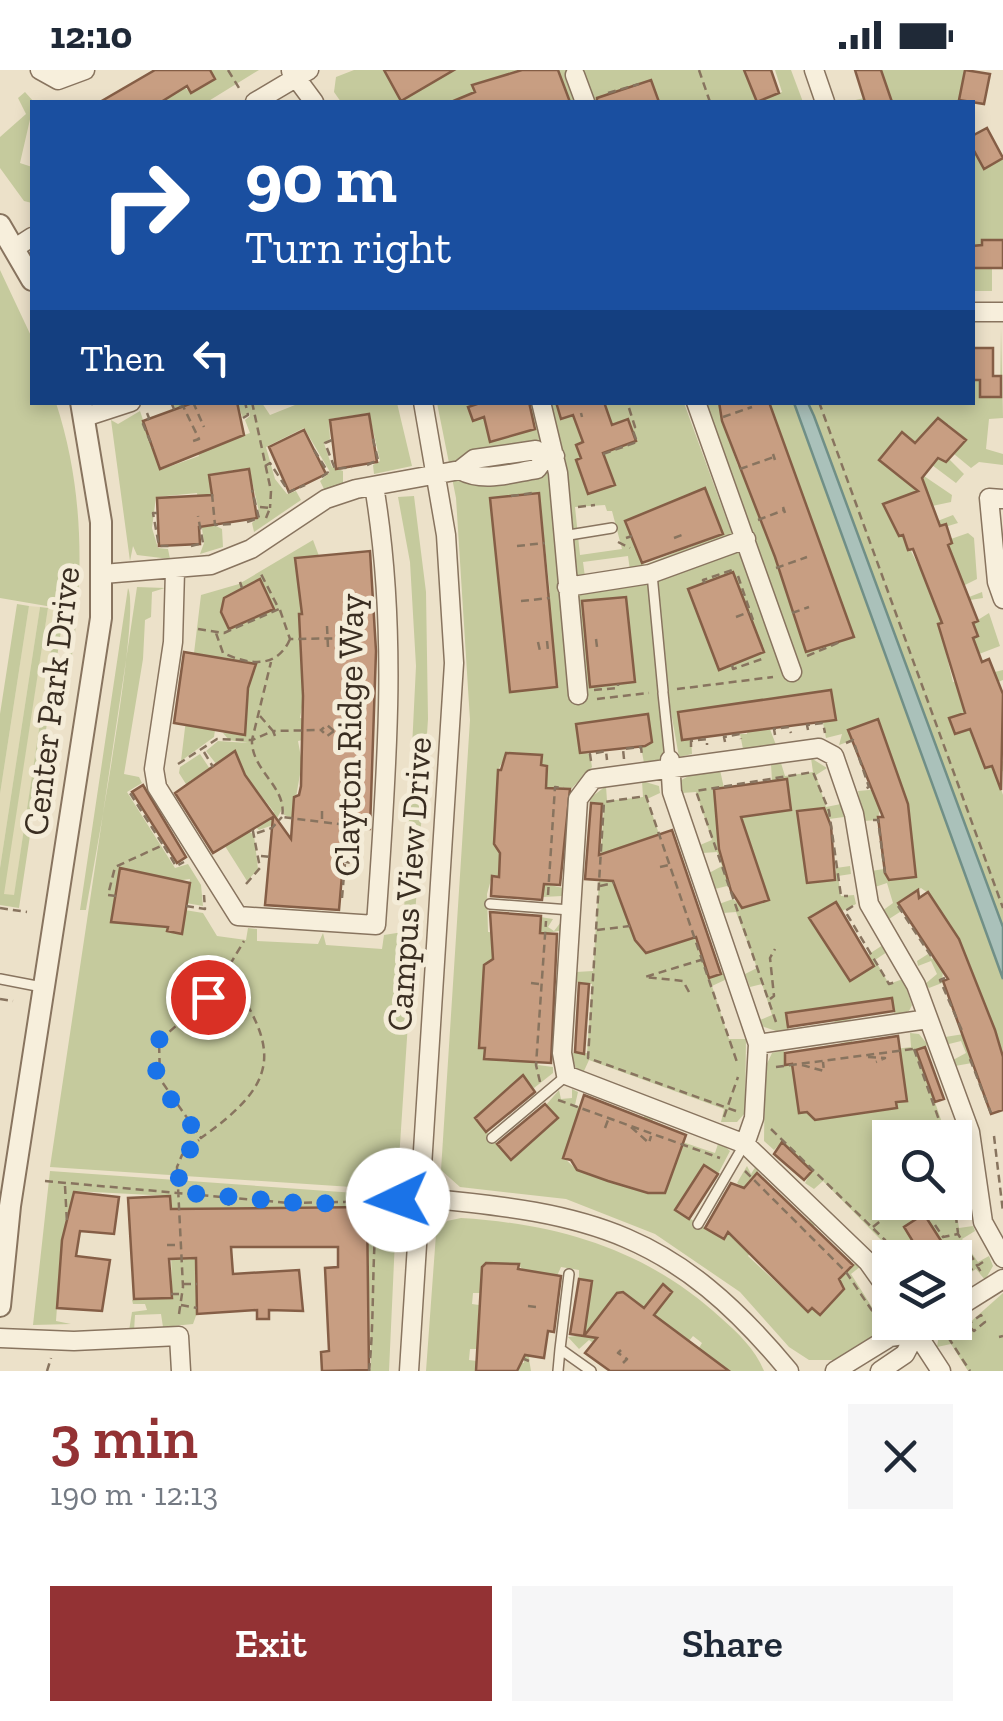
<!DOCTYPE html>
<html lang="en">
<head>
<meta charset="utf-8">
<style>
  :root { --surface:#fff; --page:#f6f6f7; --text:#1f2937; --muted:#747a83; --accent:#933234 }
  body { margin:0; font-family:"Zilla Slab",serif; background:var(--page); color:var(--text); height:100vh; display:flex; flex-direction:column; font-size:38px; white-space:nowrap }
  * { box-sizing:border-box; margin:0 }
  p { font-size:32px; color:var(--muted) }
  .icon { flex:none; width:55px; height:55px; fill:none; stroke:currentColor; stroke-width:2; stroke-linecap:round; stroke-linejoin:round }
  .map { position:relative; height:1301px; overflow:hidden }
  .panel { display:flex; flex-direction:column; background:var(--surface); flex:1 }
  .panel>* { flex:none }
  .banner { position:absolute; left:30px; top:30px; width:945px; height:305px; border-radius:0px; box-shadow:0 5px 15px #0003; background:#1a4fa0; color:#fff; overflow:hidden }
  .buttons { position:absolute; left:872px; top:1050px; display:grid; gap:20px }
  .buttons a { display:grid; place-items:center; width:100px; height:100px; border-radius:0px; background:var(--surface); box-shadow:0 5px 15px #0003; font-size:50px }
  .pin { position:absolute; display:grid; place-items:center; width:85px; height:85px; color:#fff; margin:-42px; border:5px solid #fff; border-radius:50%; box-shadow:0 2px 10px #0007 }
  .me { position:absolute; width:110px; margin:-55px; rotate:267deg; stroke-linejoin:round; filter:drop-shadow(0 0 8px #0008) }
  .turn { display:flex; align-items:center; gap:35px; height:210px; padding:0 50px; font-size:45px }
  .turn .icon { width:130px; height:130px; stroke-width:2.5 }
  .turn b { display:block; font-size:70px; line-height:85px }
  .then { display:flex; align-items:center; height:95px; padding:0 50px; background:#0003; gap:20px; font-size:38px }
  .round { display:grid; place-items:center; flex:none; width:105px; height:105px; border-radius:0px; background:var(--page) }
  .summary { display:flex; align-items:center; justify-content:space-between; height:170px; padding:0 50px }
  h1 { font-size:60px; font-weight:600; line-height:75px; color:var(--accent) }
  .primary-button { display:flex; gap:20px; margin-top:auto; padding:20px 50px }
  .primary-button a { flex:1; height:115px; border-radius:0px; background:var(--accent); color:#fff; font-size:40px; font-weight:600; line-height:115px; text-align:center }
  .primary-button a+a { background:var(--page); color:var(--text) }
  .status { display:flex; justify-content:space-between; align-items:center; height:70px; padding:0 50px; background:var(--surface); direction:ltr }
  .status svg { height:28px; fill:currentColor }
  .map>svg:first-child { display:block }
  .farmland { fill:#e1dab7 }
  .green { fill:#c5ca9d; fill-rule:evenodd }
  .water { fill:#aac1ba; stroke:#708f87; stroke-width:2.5 }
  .building { fill:#c89e82; stroke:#855e46; stroke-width:2.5 }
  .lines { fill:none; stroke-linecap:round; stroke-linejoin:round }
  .service-casing { stroke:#88745f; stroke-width:12 }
  .minor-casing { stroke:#88745f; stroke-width:21 }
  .tertiary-casing { stroke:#88745f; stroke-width:24 }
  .path { stroke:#88745f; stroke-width:2.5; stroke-dasharray:8 5; stroke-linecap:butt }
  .service { stroke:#f7efdc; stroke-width:9 }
  .minor { stroke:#f7efdc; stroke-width:18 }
  .tertiary { stroke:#f7efdc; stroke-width:20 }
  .route { stroke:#1a73e8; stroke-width:18; stroke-dasharray:0 32.4 }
  .labels { text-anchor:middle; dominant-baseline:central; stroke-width:10; stroke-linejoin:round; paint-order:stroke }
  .street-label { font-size:35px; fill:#392d21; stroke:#f4ecd8 }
</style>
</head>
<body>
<div class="status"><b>12:10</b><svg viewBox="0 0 49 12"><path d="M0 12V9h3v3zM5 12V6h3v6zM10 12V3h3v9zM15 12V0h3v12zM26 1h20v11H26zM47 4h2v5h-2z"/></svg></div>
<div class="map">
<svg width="1003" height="1301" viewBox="0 0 1003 1301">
  <rect width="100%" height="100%" fill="#ece1c9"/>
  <path class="farmland" d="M29,536L40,537L0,798V724Z
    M48,538L57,540L14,826L3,825Z"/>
  <path class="green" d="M164,0L191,23L215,9L210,0H259L207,32H161L178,22Z
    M354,0H385L402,30L454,0H522L472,14L479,32H468L465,26L449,32H341L334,22L336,7Z
    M558,0H744L757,32L782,22L775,0H791L803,32H659L651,10L611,24L613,32H565L569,30Z
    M881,0H965L958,32H847L864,28Z
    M25,22L34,32L20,93L32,97V133L24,131L0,98V67L26,44L18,28Z
    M972,78L984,98L1003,88V170L992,171V221H973V198H986V175L973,176Z
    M0,200L32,268V332L56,333C85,421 85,518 68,609L72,524L70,540L0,528Z
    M1001,258L1003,348L989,349L986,379L1003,384V395L979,392L971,398L954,384L966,369L948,354L928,379L939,389H949L964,404L956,413L932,395L936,390L903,362L879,389L913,418L924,406L952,425L951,432L932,436L925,419L883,434L899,466L953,445L958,453L905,469L921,501L953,491L948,475L951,469L968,463L974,468L977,509L963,516L951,534L982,522L983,528L970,530L939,554L977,565L973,553L989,543L1000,576L979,584L974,572L946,583L953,612L1003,600V610L998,612L996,609L958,622L965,643L949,649L955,664L1003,648L977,679L985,698L1003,691V701L996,704L1003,725V987L998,974L972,993L955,996L953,990L966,983L961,971L949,974L945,967L995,959L969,892L943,901L942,913L929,918L925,914L937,904L931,891L918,896L917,891L928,884L932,889L959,868L928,823L921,818L899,832L903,840L889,849L882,841L893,833L887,813L875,817L871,801L884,799L889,810L916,806L908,735L880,738L878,750L864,751L858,721L902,717L878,649L851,658L853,670L839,675L842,664L826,668L823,653L835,647L831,620L759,630L776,675L743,679L740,664H747L750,632L678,642L682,669H691L692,684L679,687L668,625H664L670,689L644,693L641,677L644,676L647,644L576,654L580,682L590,684L592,697L572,718L546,717L547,696L541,695V685L507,683L498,700L500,783L555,720L550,815L563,818L562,826L543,827V810L492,806L487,824L488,862L539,865L540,847L553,849L548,857L554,861L561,852L564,860L547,863L538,995L553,997V1003L534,1018L522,1006L475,1048L511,1090L558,1049L546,1035L559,1020L561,1029L572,1028V1019L578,1022L575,1035L639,1056L645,1045L653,1049L650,1061L715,1083L719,1071L730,1081L718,1104L705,1096L676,1140L723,1169L751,1123L737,1113L747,1096L751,1104L756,1096L762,1097L754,1106L805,1154L813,1147L818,1152L810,1160L849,1199L857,1192L861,1196L851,1204L877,1245L890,1240L891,1256L836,1290H809L789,1277L740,1222L655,1164L566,1129L460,1117L441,1100L470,650L456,428L437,333H480L491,372L536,358L529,333H556L562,349L604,333H684L729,456L739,453L705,333L972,332L973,310H980L981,327H1000ZM722,351L783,380L738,396ZM743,402L803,430L758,446ZM705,419L723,463L688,478L679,457L671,460L679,481L644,495L626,450ZM539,423L544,469L494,473L490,428ZM605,435L607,441H612L622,479L580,485L575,437ZM806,435L821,476L777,492L762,452ZM545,477L550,523L501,528L496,483ZM628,486L632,515L587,522L583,492ZM823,486L853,567L807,582L780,502ZM626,527L634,612L590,616L586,579L608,576L607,568L585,570L581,532ZM549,533L553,570L531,573L532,582L554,580L557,617L510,622L501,538ZM750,546L764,582L719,600L710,579ZM493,881L520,991L484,989L485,978L479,977L484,896L493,889ZM575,1054L676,1092L666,1122L648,1123L608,1111L577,1100L563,1087ZM751,1182L834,1205L844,1220L820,1245L812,1238L808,1242L748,1186Z
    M173,333H195L211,377L250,363L245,350L250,346L249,342L243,348L237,333H262L270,345L300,333H397L412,396L374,404L373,395L380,391L369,343L329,349L330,369L324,373L332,397L343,401V415L325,421L320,411L330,402L304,358L266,377L275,409L287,424L296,421L301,430L254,462L252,453L260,446L249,398L209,404L214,455L222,459L223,477L200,484L204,473L197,423L156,427L152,458L158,478L168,479L170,489L137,485L133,476L130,491L111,350L118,354L140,341L160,400L199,386L183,336L175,338Z
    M414,426L426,522L428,649L397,1120L50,1097L137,517L165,518L152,522L151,547L145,550L143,589L124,704L139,707L142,713L127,722L175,798L188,794L201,815L203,836L186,833L190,809L175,811L120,799L112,852L168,857V861L181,863L185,840L203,843L217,866L246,870L248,858L257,859V871L318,874L323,863L326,875L382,879L384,865L403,862L416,596L410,492L398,427Z
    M313,470L319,486L295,488L302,544L299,545L302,568H295L322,570L300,579L304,626L300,648L307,649V669L298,671L302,693L296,727L298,750L284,745V736L273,755L259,760L254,755L274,742L245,705L236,683L217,695L206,681L218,671L248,673L229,670L223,663L245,664L247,617L256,595L209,587L191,656L215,660L214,667L181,691L201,525L239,514Z
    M128,518C141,542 94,795 86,840H80Z
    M17,534L29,536L0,724V644Z
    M40,537L48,538L4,824L14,825L57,540L64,541L19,838L0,835V798Z
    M200,684L210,699L190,711L197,724L254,765L258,799L247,811L179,703L180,697Z
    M811,688L827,698L816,705L826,737L841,734L844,747L829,749L824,738L797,741L807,813L835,810L836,798L850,796L851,804L838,806L841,826L854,825L856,834L842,841L836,832L810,849L850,911L869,884L883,875L887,882L875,890L889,914L903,909L912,935L909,941L895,947L892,928L849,934L851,952L835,954L832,936L787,942L789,960L779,962L761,956L760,950L772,945L762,914L750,917L745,904L757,898L736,842L723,843L719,834L733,829L743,838L768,829L746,761L731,815L715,819L709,803L722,796L717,782L703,783L700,775L712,770L696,722L682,723L678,712L692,704L720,700L724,718L772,711L771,694L781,693L785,706L813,702Z
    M642,711L659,716L660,723L647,729L708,907L724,902L727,909L712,916L729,969H746L745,1043L737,1052H721L724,1039L589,990L584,1001L577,1002L571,983H587L592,914L576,912V902L593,901L604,735L590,733V728L606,716L607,731L643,727Z
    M910,963L919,964L928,975L917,980L947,1067L890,1068V1132H955L959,1158L973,1156L975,1161L962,1169L978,1192L989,1186L993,1196L985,1210L976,1199L955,1213V1188L894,1187L889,1180L878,1186L872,1178L881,1170L823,1111L814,1119L805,1113L812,1100L782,1072L774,1080L764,1071L765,998L772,983L784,980L786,995L843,985L841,973L852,971L856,984L911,977ZM802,1010L907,1030L897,1032V1038L815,1050L807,1042L799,1043L794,1012Z
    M50,1101L397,1126L389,1301H359L371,1299L367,1136L192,1138L190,1188L196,1189L197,1243L193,1254L163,1257L161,1244L135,1245L134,1261H129L132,1242L147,1240L145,1234H133L132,1230L172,1228L170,1126L74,1121L61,1176L77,1178L76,1182H61L56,1251L71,1254L33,1255Z
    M461,1148C559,1154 647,1180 721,1248C738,1263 755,1279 764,1301H720L719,1293L699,1278L702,1273L693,1266L689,1271L654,1245L658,1239L648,1233L644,1238L623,1222L630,1301L589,1270L579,1279L568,1267L583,1265L592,1212L579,1209V1200L561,1197L557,1206L543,1203L529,1289L531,1301H517L518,1293H524L523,1200L518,1194L486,1193L482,1198L480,1223H473L472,1234L479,1235L477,1279H470L469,1290L477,1291L476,1301H426L436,1164L447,1151Z
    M1003,1223V1301H968L951,1274L937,1277L939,1264L945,1257L967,1255Z"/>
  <path class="water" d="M794,333H808L814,346L1003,857V909Z"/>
  <path class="building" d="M155,0H210L215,9L191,23L187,16L161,32H100Z
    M384,0H454L401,31Z
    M522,0H558L570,32H451L475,22L472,15Z
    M744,0H771L779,23L757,32Z
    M855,0H881L892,32H865Z
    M965,0L990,4L984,34L959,30Z
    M651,10L659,32H597V28Z
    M987,58L1003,88L984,99L972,77V66Z
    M982,170H1003V198H972V176L982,175Z
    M972,278H993V306H1001V327H980V310H972Z
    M195,332H237L244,365L160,399L143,351Z
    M483,332H529L535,359L490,372L484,347L473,351L468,337Z
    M556,332H604L612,355L628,349L636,371L603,383L615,415L588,424L576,390L581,388L576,375L583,372L573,345L561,349Z
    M719,332H769L854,567L806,582L775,487L722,351Z
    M369,344L377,392L336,399L330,350Z
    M938,348L966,370L946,392L938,388L922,408L940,456L946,454L952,473L948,475L978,551L973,553L978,566L973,568L982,592L989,589L1003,624L1001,720L992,696L985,698L970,659L955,664L949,648L965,643L938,554L942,553L913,479L908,480L903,465L899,466L883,434L918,421L879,390L902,362L915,373Z
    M304,360L326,404L289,422L269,377Z
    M249,399L257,448L199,457L200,474L159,476L157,428L212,425L209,405Z
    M705,418L723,464L642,493L625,451Z
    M539,423L557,617L510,622L490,428Z
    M370,481L376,581L370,759L346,758L339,840L265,835L273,747L213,783L175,723L235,681L245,705L291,769L294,727L299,725L301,716L303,626L299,544H302L295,488Z
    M733,502L764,582L719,600L688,519Z
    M260,509L274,539L229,559L221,542L224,528Z
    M626,527L635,612L590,617L582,531Z
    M184,582L256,594L248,618L245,665L174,653Z
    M831,620L836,650L682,670L678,642Z
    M648,644L652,672L645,676L580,683L576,654Z
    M878,649L908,734L916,807L889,810L885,803L878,747H883L848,660Z
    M506,683L542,685L541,695L547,696L546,718L570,719L560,815L544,814L542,830L491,826L492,806L499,807L500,783L494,774L498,700H501Z
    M787,709L791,740L741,747L769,830L742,838L731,821L719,779L714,719Z
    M143,715L186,787L177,793L132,722Z
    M591,733L602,734L599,785L672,760L721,904L709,908L696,867L646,883L635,870L613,811L585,809Z
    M824,738L831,756L835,810L807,813L797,741Z
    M120,798L190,813L182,864L167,861L168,857L111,852Z
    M918,820L919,828L928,822L959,869L995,960L1003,987V1040L991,1044L943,911L948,909L898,833Z
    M836,832L874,896L850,911L809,848Z
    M490,842L541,846L540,863L557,864L551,993L484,989L485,978H479L484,895L493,889Z
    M579,913L589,914L584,984L575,982Z
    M892,928L894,941L788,957L786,943Z
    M898,966L907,1031L896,1032L897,1038L815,1050L807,1042L799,1043L792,994L785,995V983Z
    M925,977L944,1029L935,1032L916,980Z
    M523,1005L535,1022L486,1062L475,1048Z
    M584,1025L686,1065L665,1123H648L608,1111L577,1100L571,1090L563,1088Z
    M545,1034L558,1048L511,1090L497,1074Z
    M782,1072L812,1101L804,1110L774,1084Z
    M704,1095L718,1104L689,1149L675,1140Z
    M757,1103L853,1195L839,1209L844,1219L820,1245L812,1238L808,1242L728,1162L724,1169L705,1158L731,1113L744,1118Z
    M74,1122L119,1127L114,1164L80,1161L76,1186L110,1190L102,1241L57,1238L62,1170Z
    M170,1126L171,1139L367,1137L369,1300L322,1301L321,1282L329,1281L325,1198L338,1197V1177H231L233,1204L299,1200L303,1241L269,1240V1249H257V1240L197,1244L196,1188L169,1189L172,1228L134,1229L128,1128Z
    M924,1144L952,1188H917L908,1173L912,1170L904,1157Z
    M486,1193L519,1194L518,1199L561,1206L554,1262L548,1261L544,1288L525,1285L517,1301H476L482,1197Z
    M579,1209L592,1211L584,1266L570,1264Z
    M663,1214L672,1222L654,1245L729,1301H610L585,1283L597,1268L584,1266L617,1223L623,1222L644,1238Z"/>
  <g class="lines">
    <g class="service-casing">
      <path id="service" d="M563,466L612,458
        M652,504L663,621
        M663,623L670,689
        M490,834L570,840
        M0,909L42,917
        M492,1068L566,1006
        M698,1154L744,1075
        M569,1204L560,1279L591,1301
        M558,1301L560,1279"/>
    </g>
    <g class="minor-casing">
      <path id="minor" d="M40,0L58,10L85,0
        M814,0L825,32
        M291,1L314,32
        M575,5L585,32
        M255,32L309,0
        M15,178L32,167
        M972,242H1003
        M541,332L558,403L578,625
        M696,332L792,602
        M85,347L131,332
        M545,388L537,399C511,403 484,413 460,400L474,389L536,380L545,388L555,386
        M1003,429L989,428L997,512L1003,529
        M175,501L173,572L154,699L157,717L238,846L376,855C386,708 399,563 374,416
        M103,504L211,495L251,479L326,429L356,419L460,400
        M567,517L650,504L746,469
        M670,690L672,722L758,974L754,1048L745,1074
        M758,974L928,949
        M421,1128C593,1143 675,1163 789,1301
        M890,1223L868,1192L745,1074L566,1005L562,983L578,729L593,709L819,678L834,686L854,744L869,834L916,915L970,1062L983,1152L1003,1188
        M955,1239L1003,1209
        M911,1255L941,1301
        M0,1268L74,1271L179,1266L181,1301
        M409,1301L454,593L446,465L423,332
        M835,1301L890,1267L916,1263L933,1252
        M880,1301L905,1284L916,1263"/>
    </g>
    <g class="tertiary-casing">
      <path id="tertiary" d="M0,155L32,210
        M0,1236L10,1136L101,548V452L81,332"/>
    </g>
    <path class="path" d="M228,0L239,18
      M699,0L710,32
      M608,23L639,14
      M528,32H529
      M171,332L174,339L183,336L199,369L193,371
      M193,332L204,357
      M252,332L271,421L270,438
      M819,332L1003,838
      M629,338L635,357L632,358
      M147,343L149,348L143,354L153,378
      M581,343L582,347
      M723,347L752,337
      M243,348L248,345L245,332
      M332,370L325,373L335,399L352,397
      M314,380L328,402L318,410
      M603,384L637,372L632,358
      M773,384L775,390
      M367,395L378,390L372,365
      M265,396L270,393L289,422L305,415
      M740,399L774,387
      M212,424L215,455L233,454
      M511,426L532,423
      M260,437L270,438L266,448
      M578,437L595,435
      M783,437L785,443
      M157,443H153L159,476H173
      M758,450L784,440
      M247,452L259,448L252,420
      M626,468L632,466
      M674,468L682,465
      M618,472L630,478
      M191,476L203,473L198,446
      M517,476L545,473
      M776,498L807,487
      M738,506L753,550
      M240,512L242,518
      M705,513L703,510L735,499
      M521,531L550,528
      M280,540L290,569L363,568
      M792,543L809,537
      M736,547L749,542
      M327,556L328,578
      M198,559L224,563L279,539L260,502
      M216,563L223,583C249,595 277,599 290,569
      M596,569L597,577
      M547,571L548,581
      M538,572L540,581
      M807,586L840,572
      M732,595L733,599L765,588
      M677,619L773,607
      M594,620L618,618V614
      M597,629L649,623
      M260,646L273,661L252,670C251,701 288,717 282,747L322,752
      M808,660L807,655L823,653L825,663
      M334,661L327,666L321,660L327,655L334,661L363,662
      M775,665L774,659L789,657L791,663
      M275,666L273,661L320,660
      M725,672L724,667L740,664L741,669
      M846,673L853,670L869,717L865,719
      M691,677V671L707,669V675
      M204,682L213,697
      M624,689L623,679L641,677L642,686
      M591,691L590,684L606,681L607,690
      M178,694L217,669L252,670L271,592
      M322,741V752L356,756
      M873,750H878L885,803
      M257,763L272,758L282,747
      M164,776L176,796L184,792
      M261,786L272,787
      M342,791L355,794
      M660,797L669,795
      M246,814L260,798L252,756
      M600,816L614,813
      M548,825L555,717L564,718
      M116,826L108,825L115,797L163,775L130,723
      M342,828L345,793
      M186,836L205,839L204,825
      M853,836L845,841L889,914L896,912
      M898,836L933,889
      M0,838L27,842
      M597,860L630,856
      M226,902C281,980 280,1012 201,1068L160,1009L159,971L213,923L244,871
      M945,908L940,910L963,963
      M531,913L540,914
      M689,922L683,911L645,907L701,890
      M0,929L13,931
      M770,929L774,926L770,888L775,879
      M776,952L696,721L813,702L829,741L841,826H848
      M914,979L945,1067
      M868,987L885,988L876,992
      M970,989L991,1043
      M802,995L824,1001L823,992
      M776,997L913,979
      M540,1012L536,995L546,851
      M558,1030L720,1088
      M736,1041L588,988L604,732L646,726L738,995
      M724,1047L738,1007
      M631,1057L649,1073L651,1066
      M605,1058L608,1050
      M771,1059L885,1170L896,1188
      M994,1066L1003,1142
      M745,1101L846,1202L879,1251
      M45,1111L289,1133L398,1131
      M65,1116L67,1153
      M228,1128L229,1139
      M954,1132L958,1163
      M935,1155L943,1167L958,1164L981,1202
      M873,1157L884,1148
      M167,1175H181
      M897,1186L911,1178
      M955,1210L983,1192
      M183,1214H197
      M171,1224H180
      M181,1235L197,1238
      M528,1236L537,1237
      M179,1244L183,1217L177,1097L182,1085L199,1070
      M948,1267L967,1255L974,1261L985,1252L981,1245L967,1255
      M948,1267L970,1301
      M999,1267L1003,1266
      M621,1280L618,1283L627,1289L623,1293
      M524,1289L529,1291
      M47,1301L51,1288
      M369,1301C375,1245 371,1189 378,1133"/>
    <use href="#service" class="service"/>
    <use href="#minor" class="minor"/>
    <use href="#tertiary" class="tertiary"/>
  </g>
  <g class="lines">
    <path class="route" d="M208,927C194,939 176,948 164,963C134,998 182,1041 201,1068L180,1090L178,1122L309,1134L398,1130"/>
  </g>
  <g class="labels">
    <g class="street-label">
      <text transform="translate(51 631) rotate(-83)">Center Park Drive</text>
      <text transform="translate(349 665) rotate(-89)">Clayton Ridge Way</text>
      <text transform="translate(409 814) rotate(-86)">Campus View Drive</text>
    </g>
  </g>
</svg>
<div class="buttons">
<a><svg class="icon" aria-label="search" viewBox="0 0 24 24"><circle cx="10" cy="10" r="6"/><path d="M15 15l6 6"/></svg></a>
<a><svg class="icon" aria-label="layers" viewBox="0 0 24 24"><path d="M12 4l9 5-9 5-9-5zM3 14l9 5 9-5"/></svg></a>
</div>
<div class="pin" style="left:208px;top:927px;background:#d93025"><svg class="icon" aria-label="arrive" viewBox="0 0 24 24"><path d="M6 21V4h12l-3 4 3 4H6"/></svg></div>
<svg class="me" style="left:398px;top:1130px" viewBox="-20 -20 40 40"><circle r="19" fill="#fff"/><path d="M0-13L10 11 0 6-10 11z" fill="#1a73e8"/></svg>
<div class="banner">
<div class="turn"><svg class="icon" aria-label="right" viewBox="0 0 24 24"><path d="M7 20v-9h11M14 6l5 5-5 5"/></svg><div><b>90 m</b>Turn right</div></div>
<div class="then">Then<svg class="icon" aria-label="left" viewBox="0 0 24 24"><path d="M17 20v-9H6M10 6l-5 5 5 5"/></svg></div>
</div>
</div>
<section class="panel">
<div class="summary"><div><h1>3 min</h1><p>190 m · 12:13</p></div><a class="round"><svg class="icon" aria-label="close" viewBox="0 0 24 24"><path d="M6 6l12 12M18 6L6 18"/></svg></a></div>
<div class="primary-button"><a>Exit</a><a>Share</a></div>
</section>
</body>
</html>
